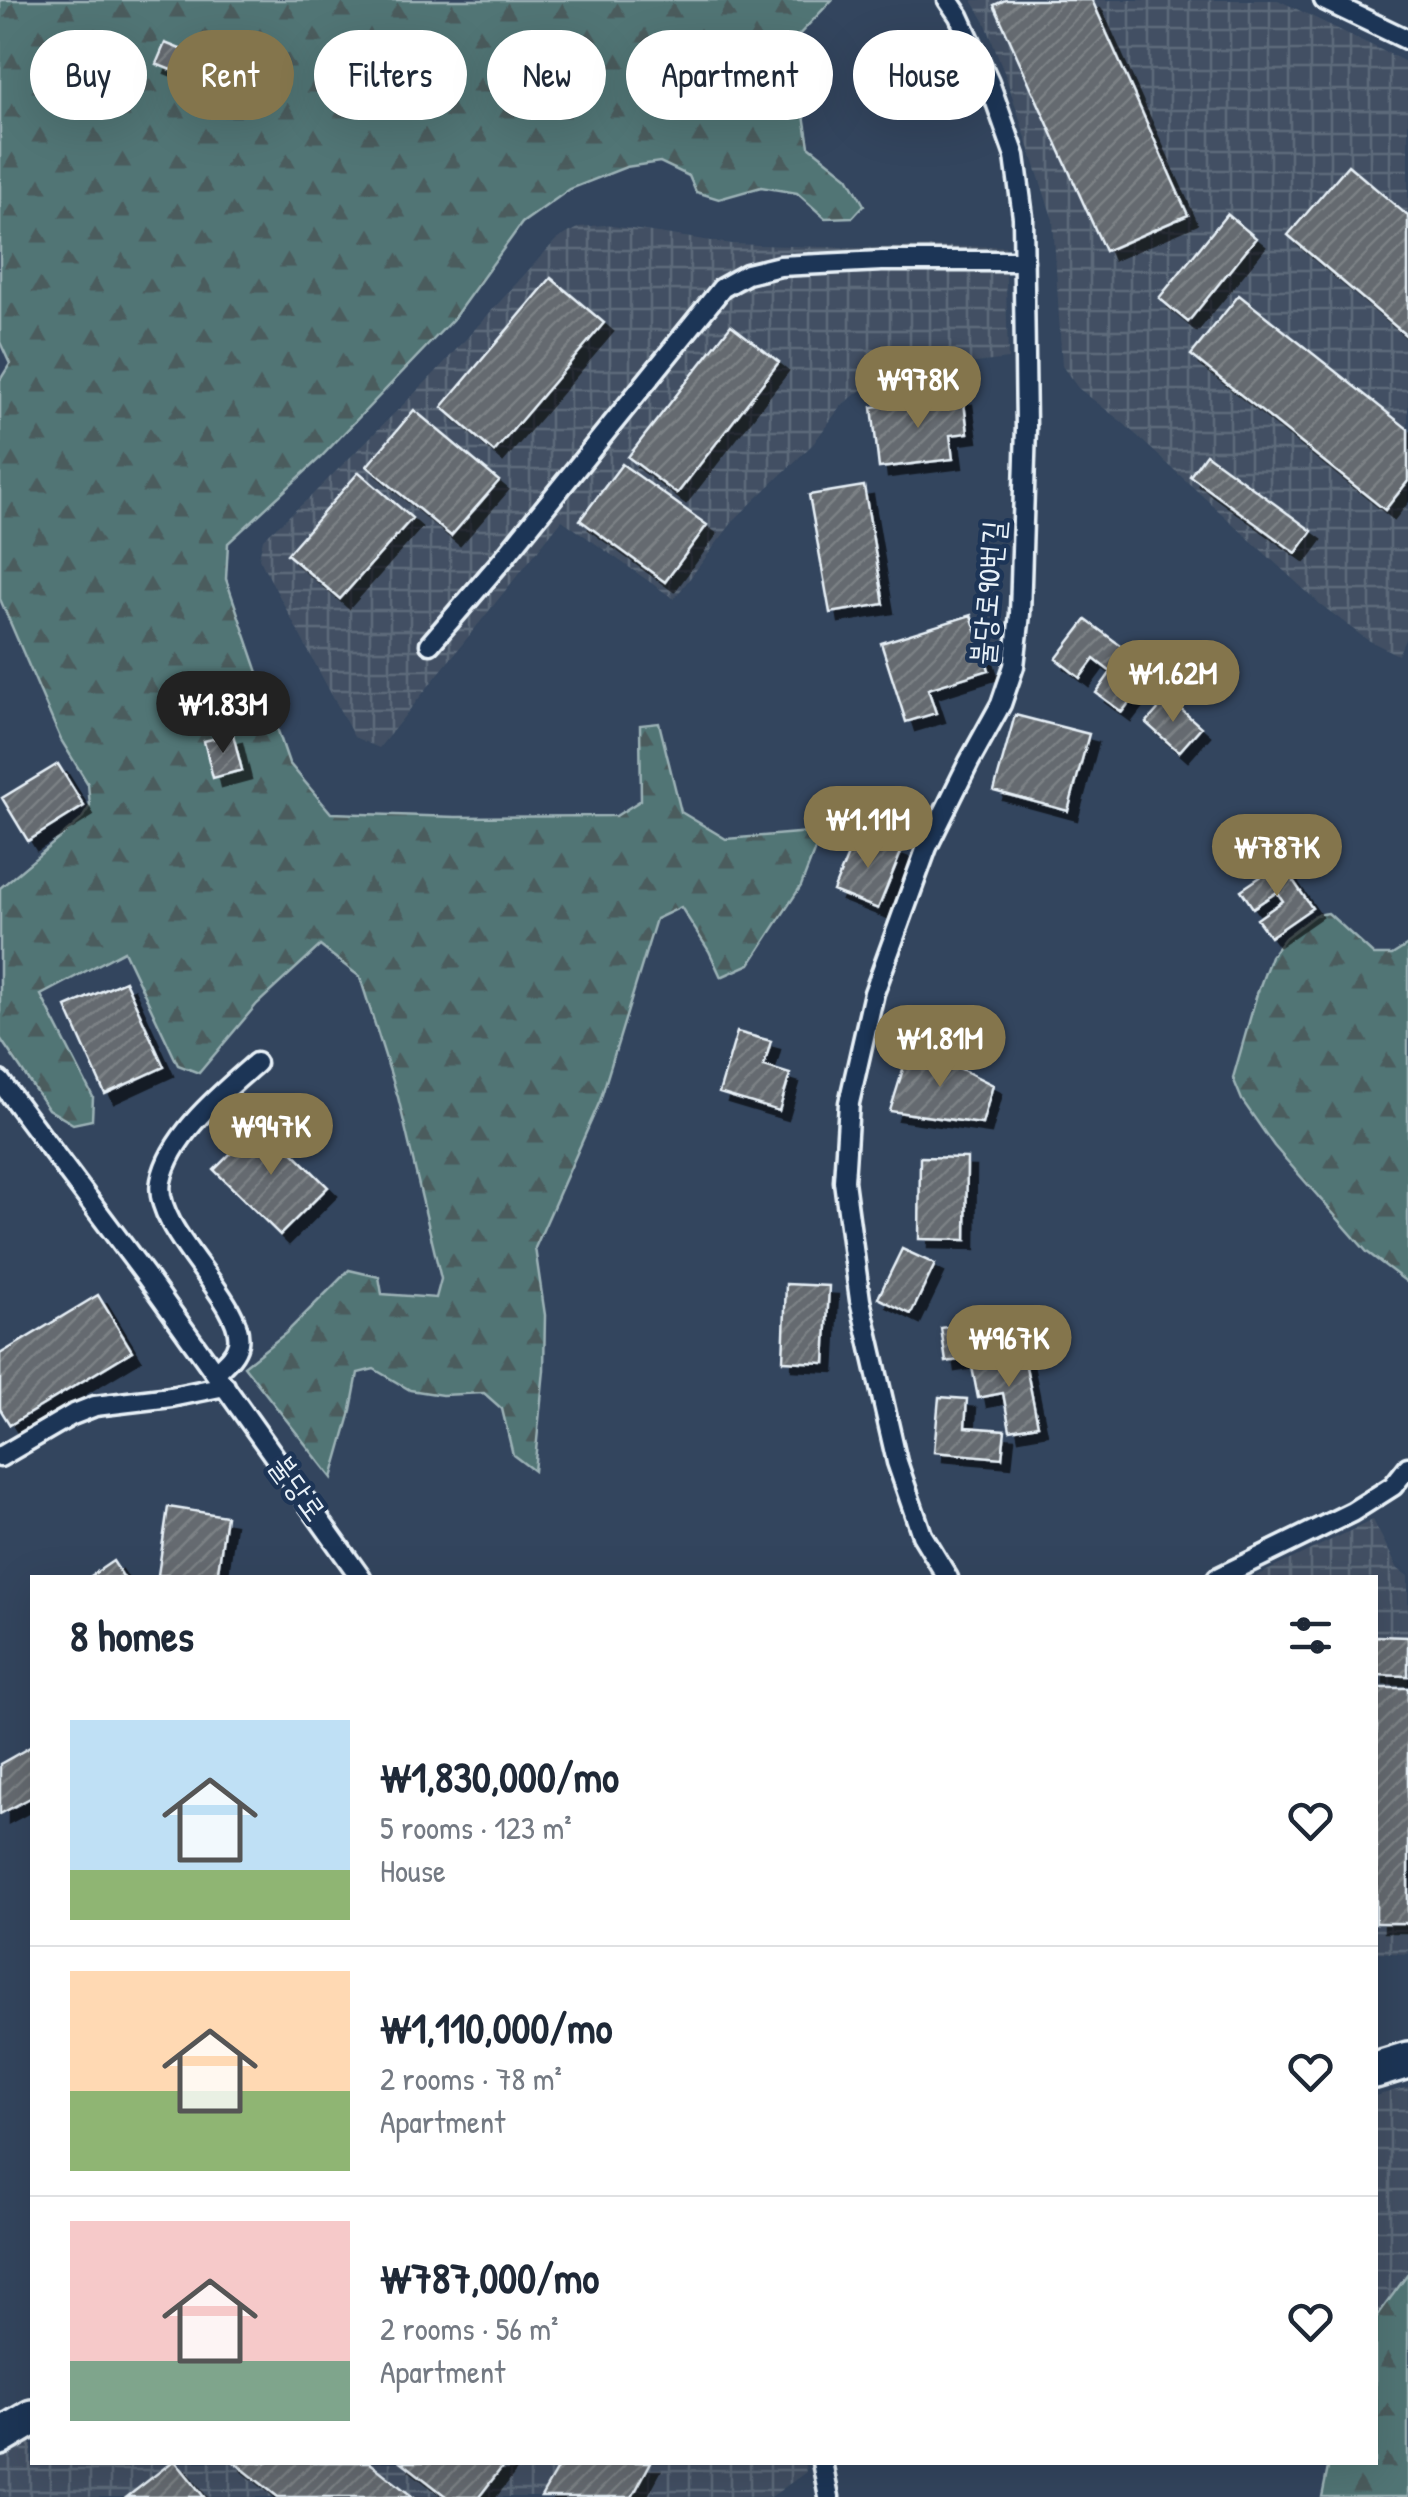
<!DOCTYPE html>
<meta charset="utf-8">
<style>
:root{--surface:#fff;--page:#f6f6f7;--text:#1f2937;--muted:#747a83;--line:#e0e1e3;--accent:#84754c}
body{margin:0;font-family:"Patrick Hand","Poor Story",sans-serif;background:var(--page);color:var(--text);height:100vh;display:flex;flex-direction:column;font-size:38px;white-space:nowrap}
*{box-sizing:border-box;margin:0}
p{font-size:32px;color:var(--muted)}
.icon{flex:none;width:55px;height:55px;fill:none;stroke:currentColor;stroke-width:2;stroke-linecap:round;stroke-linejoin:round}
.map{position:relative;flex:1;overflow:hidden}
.details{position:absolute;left:30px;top:1575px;width:1348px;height:890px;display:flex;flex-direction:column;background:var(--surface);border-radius:0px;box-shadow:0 10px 40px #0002}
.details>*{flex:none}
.guide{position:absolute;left:30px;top:30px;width:1350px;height:90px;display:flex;gap:20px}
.price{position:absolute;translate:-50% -85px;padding:0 22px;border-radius:35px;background:var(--accent);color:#fff;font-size:32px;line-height:65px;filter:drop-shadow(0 2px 5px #0008)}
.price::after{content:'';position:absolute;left:50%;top:60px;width:30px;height:22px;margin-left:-15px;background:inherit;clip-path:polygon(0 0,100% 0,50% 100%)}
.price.current{background:#222;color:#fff}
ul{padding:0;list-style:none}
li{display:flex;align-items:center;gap:30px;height:250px;padding:0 40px}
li+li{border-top:2px solid var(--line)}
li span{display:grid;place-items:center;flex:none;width:280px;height:200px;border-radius:0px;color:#555}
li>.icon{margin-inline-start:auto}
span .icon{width:120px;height:120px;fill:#fffc;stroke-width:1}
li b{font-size:42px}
h2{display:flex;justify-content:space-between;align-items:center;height:120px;padding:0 40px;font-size:42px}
.tag{padding:0 35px;border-radius:45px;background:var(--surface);box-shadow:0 10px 40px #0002;font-size:35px;line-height:90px}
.tag.current{background:var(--accent);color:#fff}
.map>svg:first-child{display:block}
.industrial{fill:url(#industrial-grid)}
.forest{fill:url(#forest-firs);stroke:#9cb2b6;stroke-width:2.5}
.building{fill:url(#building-hatch);stroke:#e8f1f8;stroke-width:2.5;filter:url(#shadow)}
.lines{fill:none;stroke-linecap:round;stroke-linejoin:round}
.service-casing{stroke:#e8f1f8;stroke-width:25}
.minor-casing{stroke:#e8f1f8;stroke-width:42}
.service{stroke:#1d3557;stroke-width:18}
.minor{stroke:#1d3557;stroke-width:35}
.labels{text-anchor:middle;stroke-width:9;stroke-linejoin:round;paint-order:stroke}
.street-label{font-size:30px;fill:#e8f1f8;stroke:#1d3557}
</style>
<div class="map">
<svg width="1408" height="2497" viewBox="0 0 1408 2497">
<defs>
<pattern id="industrial-grid" width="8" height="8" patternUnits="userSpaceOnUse" patternTransform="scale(2.5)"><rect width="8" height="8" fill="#425063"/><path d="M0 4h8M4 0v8" fill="none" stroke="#5d6a7a"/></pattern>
<pattern id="forest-firs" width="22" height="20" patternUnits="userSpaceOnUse" patternTransform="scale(2.5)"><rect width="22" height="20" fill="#517475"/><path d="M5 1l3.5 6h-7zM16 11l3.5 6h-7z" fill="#4b5c5d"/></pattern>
<pattern id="building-hatch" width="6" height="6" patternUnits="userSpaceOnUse" patternTransform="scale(2.5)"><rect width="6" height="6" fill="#656b70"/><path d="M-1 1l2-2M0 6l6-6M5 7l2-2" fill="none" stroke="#7b8185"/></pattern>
<filter id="shadow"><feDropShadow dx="9" dy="9" stdDeviation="0" flood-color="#0009"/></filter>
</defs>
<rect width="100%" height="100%" fill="#33455e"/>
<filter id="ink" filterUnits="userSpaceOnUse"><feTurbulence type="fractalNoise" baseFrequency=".01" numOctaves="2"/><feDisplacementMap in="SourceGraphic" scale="20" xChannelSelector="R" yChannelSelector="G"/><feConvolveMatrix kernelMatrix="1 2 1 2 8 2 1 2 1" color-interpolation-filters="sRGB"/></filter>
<g filter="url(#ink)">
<path class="industrial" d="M972,0h306l130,63v570l-10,22 -32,-16 -46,-35 -198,-182 -44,-34 -16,-22 -9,-146 -46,-140 -21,-56z
M605,225l126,19 125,4 149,-2 3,113 -107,13 -35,14 -25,20 -28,38 -78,75 -61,80 -112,-79 -183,228 -25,-11 -95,-179 4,-19 46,-41 124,-123 123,-135 23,-13z
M1373,1520l25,49 10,7v378l-33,-2v-374h-123z
M1408,2087v187l-33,43v-221z
M32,2439v23h772l2,10 -35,25h-771v-38z"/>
<path class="forest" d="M0,0h832l-36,38 3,46 10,62 39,31 16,28 -11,12 -28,1 -28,-25 -36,-6 -42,12 -23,-7 -7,-16 -29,-14 -34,5 -56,22 -48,34 -69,96 -133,139 -92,85 -2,36 63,184 42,50 125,4 160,-1 25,-16 -1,-75 19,-2 22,89 45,27 96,-8 -21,55 -51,78 -29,13 -12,-26 -28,-44 -25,12 -56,182 -65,147 10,67 -1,55 -10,101 -21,-16 -11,-46 -18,-16 -42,2 -32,-5 -36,-21 -16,4 -8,42 -18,63 -88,-112 42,-33 63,-63 30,7 3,17 54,4 5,-19 -43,-182 -38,-120 -40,-31 -63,58 -58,69 -21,-8 -54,-114 -83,44 52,102 -1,23 -19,4 -25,-15 -48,-71v-150l81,-68 9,-14 -2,-22 -27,-44 -61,-141v-219l10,-16 -10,-22z
M1328,913l46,42h18l16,-10v338l-41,-31 -93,-106 -32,-46 -9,-22 24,-84 14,-38 14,-18 30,-23z
M1408,2274v223h-86l7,-34 46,-1v-143z"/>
<path class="building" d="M1005,0h87l96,215 -83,36 -111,-246z
M165,43l30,12 -9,21 -30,-12z
M1348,165l60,51v121l-120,-102z
M1227,214l29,24 -68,84 -29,-24z
M551,278l53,45 -110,129 -52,-45z
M1239,295l169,134v52l-23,29 -194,-155z
M731,325l48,37 -102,132 -49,-37z
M963,396l5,37 -18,2 3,24 -74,9 -7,-61z
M414,410l85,71 -48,55 -84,-70z
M1206,454l106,77 -16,22 -106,-77z
M622,464l85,61 -42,57 -85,-62z
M359,472l53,46 -72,81 -53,-45z
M864,486l20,118 -54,9 -21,-118z
M971,615l18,55 -61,19 8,24 -30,9 -25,-79z
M1086,620l68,50 -32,42 -26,-19 15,-21 -17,-13 -14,19 -24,-19z
M1168,698l33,29 -22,25 -33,-29z
M1015,715l74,19 -21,77 -74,-20z
M233,734l9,36 -29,8 -9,-37z
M58,764l26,42 -56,35 -26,-43z
M857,833l45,17 -24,59 -45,-18z
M1281,863l31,45 -42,29 -13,-18 26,-18 -6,-9 -24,16 -12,-18z
M125,981l39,86 -59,27 -39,-87z
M737,1032l34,9 -7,25 26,8 -11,37 -60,-18z
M911,1044l82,41 -11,39 -92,-13z
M262,1122l66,65 -48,48 -66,-65z
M920,1157l47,1 -1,82 -47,-1z
M902,1249l33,15 -24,50 -33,-16z
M786,1284l43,2 -4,77 -42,-2z
M98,1295l34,56 -122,74 -10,-16v-55z
M997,1319l5,34 -56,9 -5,-34z
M1024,1357l14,68 -28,5 -7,-37 -25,5 -6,-31z
M939,1397l28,2 -2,28 40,3 -3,28 -68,-6z
M168,1507l58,9 -9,62 -59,-3z
M113,1561l11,17h-36z
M1375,1636l33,1v39l-33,-1z
M1377,1688h31v235h-32z
M32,1746v51l-32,17v-50z
M172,2462h4l28,35h-77z
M234,2462h135l44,35h-135z
M402,2462h104l-27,35h-32z
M561,2462h90l-19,35h-91z"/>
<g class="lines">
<g class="service-casing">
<path id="service" d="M1324,0l84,40
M430,644l73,-85 219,-271 25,-14 33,-8 102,-5h142
M0,1081l146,195 215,302
M215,1373c9,-9 20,-17 23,-30 8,-41 -87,-114 -77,-162 9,-46 61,-88 95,-118
M0,1457l72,-42 23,-9 76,-9 54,-11
M948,1578l-26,-43 -25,-73 -37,-162 -16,-119 5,-78 25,-110 53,-146 42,-85 32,-58 13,-38 6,-52 6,-187 -3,-210 -8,-61 -26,-74 -30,-66 -11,-16
M1217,1578l135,-66 41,-26 15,-19
M822,2462l7,35"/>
</g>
<g class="minor-casing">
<path id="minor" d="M1375,2070l33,-10
M0,2437l32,-19"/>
</g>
<use href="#service" class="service"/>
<use href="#minor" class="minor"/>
</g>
</g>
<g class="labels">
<g class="street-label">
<text transform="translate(988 593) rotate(-85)" y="10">불당로90번길</text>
<text transform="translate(298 1488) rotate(54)" y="10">불당로</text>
</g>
</g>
</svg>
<b class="price" style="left:918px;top:431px">₩978K</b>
<b class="price" style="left:1173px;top:725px">₩1.62M</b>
<b class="price current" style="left:223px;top:756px">₩1.83M</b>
<b class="price" style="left:868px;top:871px">₩1.11M</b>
<b class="price" style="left:1277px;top:899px">₩787K</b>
<b class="price" style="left:940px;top:1090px">₩1.81M</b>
<b class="price" style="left:271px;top:1178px">₩947K</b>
<b class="price" style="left:1009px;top:1390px">₩967K</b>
<div class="guide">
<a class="tag">Buy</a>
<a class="tag current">Rent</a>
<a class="tag">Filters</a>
<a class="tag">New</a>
<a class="tag">Apartment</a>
<a class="tag">House</a>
</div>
<section class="details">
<h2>8 homes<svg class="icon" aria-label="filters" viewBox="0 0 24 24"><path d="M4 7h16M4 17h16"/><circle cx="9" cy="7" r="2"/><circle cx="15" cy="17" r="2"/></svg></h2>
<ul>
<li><span style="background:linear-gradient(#bfe0f5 75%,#8fb573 0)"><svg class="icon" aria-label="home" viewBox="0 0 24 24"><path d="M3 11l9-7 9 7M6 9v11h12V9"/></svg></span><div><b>₩1,830,000/mo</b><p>5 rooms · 123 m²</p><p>House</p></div><svg class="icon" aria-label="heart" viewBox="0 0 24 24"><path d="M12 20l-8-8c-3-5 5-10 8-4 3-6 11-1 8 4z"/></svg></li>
<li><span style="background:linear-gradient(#ffd9b3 60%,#8fb573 0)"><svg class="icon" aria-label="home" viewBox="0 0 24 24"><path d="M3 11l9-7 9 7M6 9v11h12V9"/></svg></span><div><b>₩1,110,000/mo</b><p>2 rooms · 78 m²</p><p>Apartment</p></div><svg class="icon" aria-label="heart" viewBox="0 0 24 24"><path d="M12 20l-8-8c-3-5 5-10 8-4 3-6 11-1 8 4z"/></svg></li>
<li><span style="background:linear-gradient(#f6c9c9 70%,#7fa58c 0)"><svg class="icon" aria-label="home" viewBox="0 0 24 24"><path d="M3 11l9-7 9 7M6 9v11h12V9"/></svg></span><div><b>₩787,000/mo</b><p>2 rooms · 56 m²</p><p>Apartment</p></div><svg class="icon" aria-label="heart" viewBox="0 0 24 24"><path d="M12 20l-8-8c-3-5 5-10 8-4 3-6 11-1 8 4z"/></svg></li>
</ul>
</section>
</div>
